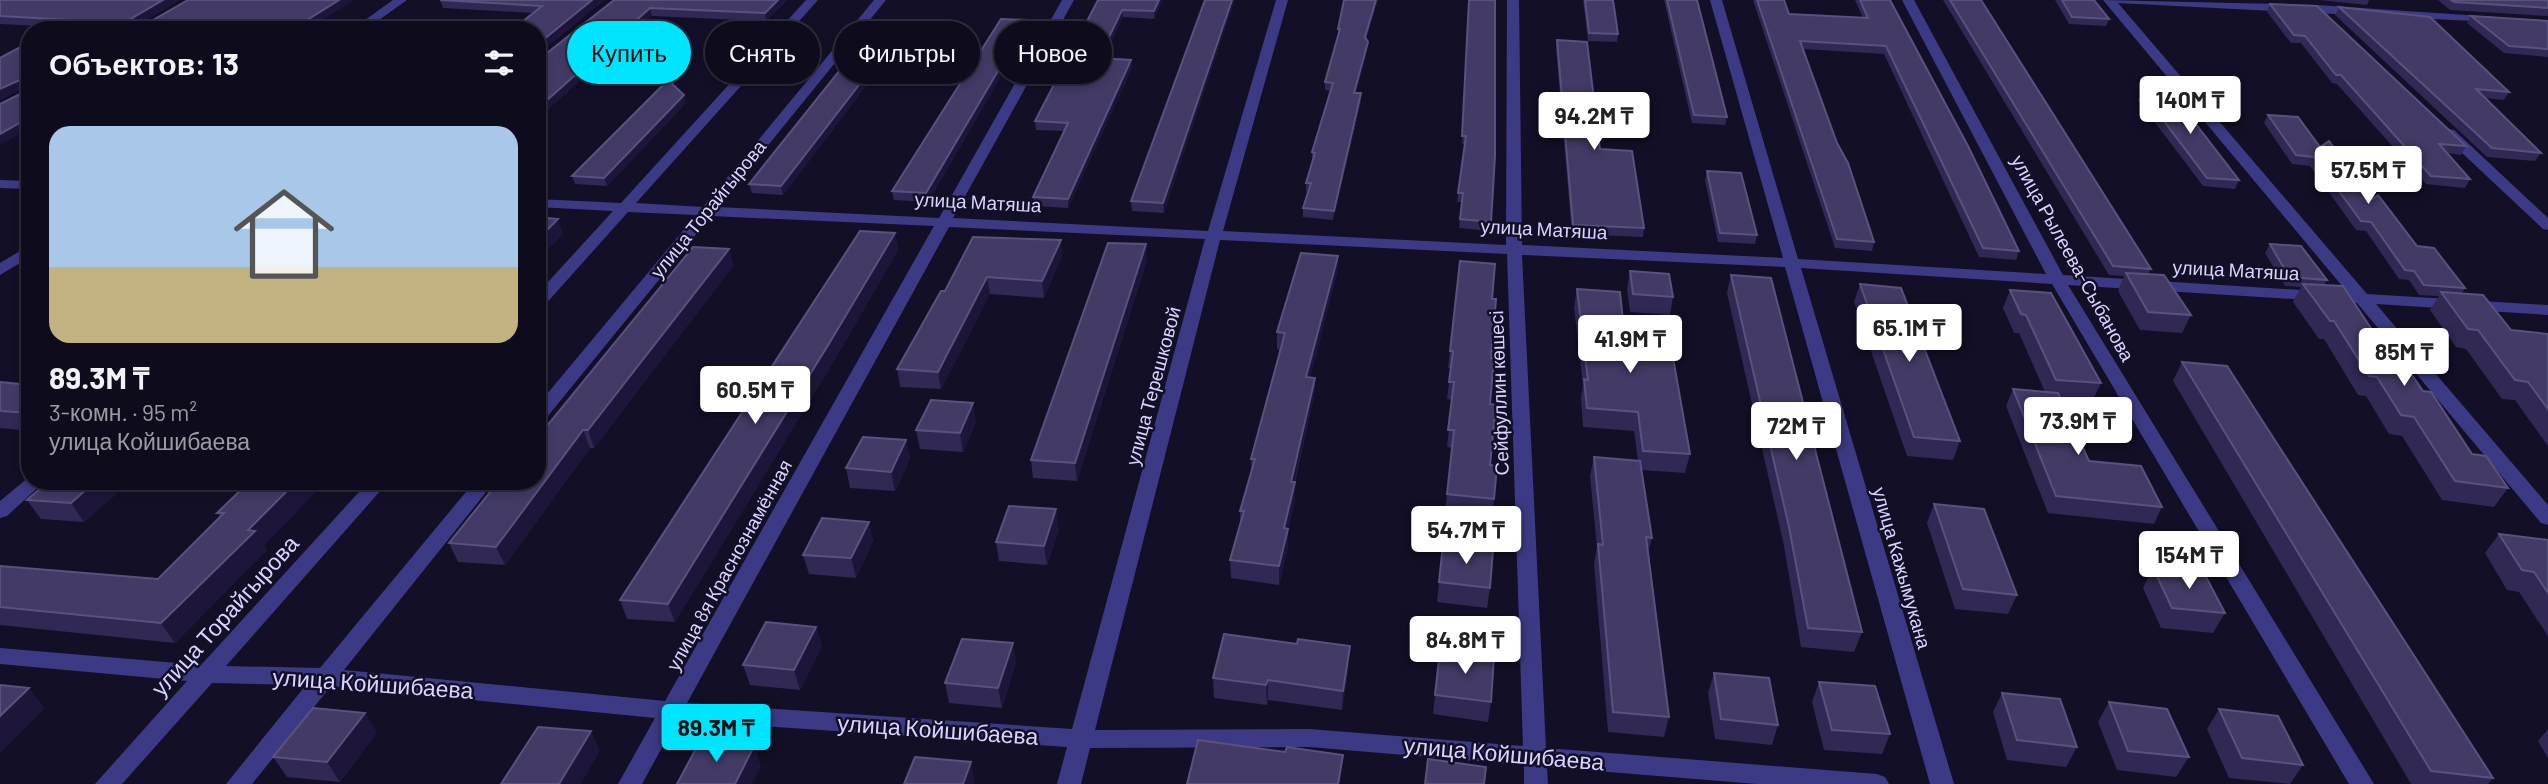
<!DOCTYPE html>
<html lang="ru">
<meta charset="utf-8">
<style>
:root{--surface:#0e0b1c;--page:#1c1929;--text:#f1f3f6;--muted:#9b9ba3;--line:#2e2b3b;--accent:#00e5ff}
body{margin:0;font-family:Barlow,sans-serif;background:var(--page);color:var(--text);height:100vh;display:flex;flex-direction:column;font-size:26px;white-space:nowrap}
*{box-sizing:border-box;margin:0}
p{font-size:23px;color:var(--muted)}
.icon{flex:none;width:38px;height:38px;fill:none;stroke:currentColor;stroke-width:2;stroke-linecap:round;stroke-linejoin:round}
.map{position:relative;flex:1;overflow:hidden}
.details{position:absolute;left:21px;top:21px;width:525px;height:469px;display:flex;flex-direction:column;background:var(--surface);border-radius:28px;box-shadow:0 4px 10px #0003,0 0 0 2px var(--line)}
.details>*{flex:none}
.hud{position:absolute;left:567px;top:21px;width:665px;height:63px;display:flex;gap:14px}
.price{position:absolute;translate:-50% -60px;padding:0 16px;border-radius:7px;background:#fff;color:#222;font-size:23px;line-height:46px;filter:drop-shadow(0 2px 4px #0008)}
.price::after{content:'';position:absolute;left:50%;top:42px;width:21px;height:16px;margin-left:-10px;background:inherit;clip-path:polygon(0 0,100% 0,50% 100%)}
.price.selected{background:var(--accent);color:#111}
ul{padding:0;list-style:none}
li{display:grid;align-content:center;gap:14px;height:371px;padding:0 28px}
li span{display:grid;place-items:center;height:217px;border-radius:21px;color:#555}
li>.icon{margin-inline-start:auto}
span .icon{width:126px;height:126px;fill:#fffc;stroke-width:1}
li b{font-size:30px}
h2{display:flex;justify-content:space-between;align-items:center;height:84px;padding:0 28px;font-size:30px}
.pill{padding:0 24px;border-radius:32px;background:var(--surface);box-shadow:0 4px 10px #0003,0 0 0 2px var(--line);font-size:24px;line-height:63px}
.pill.selected{background:var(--accent);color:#111}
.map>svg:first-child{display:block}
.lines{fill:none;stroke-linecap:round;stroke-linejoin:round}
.minor{fill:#3d3a85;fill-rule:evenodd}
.wall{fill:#312854}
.shaded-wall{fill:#1d163a}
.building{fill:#433a66;stroke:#5a527e;stroke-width:2}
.labels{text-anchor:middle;stroke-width:5;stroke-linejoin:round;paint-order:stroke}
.street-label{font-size:19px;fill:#d9d4ff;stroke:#130f26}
.near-street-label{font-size:23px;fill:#d9d4ff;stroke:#130f26}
</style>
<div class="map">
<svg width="2548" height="784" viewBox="0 0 2548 784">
<rect width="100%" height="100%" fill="#130f26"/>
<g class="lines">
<path class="minor" d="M393,0h14l-42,30h-14z
M806,0h12l-182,203 67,4 171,-207h12l-168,207 221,11 123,-218h12l-121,218 255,13 68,-231h12l-65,231 283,14 1,-245h12l3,245 261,13 -73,-258h12l76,259 248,15 -144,-274h12l149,275 285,18 -245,-293 214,5 179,12 2,2 -6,3 -374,-19 249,291 181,11v10l-172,-11 172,201v20l-7,-2 -184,-220 -289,-18 306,499h-25l-297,-500 -251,-16 153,516h-24l-145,-517 -263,-12 24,493 331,26 8,3 4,7h-132l-210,-17 1,17h-24v-19l-215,-18 -219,1 -9,36h-24l10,-37 -390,-27 -35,64h-24l37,-66 -324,-32 -79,98h-26l80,-99 -94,-2 -90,101h-27l92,-103 -187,-17v-16l201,17 168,-184h20l-163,185 94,2 155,-187h20l-151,189 321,31 269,-475 -223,-10 -168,206 -6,2v-18l159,-191 -68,-3 -85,95 -6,2v-15l76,-83 -76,-4v-8l84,4zM949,227l256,12 -133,490 -385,-26zM1220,240l287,14 16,492 -214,-17 -214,1z
M2449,129l5,1 94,88v12l-5,-1 -99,-93 -2,-3z
M0,180l30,1v8l-30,-1z
M30,245v12l-30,18v-12z
M29,477l1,4h15l-38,35 -7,2v-17z"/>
</g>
<path class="wall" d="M0,0h180l-41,24 -81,3 -58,-3z
M440,0h164l-67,55v-25l-4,-17 -90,-5z
M614,0h173l-21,21 -114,-5 -105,94 -10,-1v-48z
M1098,0h65l-9,19 -31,-2 -19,41 27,2 1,8 -64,140 -34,-2 -1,-9 31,-66 -28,-1 -1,-9z
M1205,0l-41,213 -32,-2 -1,-10z
M1344,0h34l-12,39 2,3 -1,8 -11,43h5v9l-28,118 -30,-3v-9l5,-16 -2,-1v-8l7,-22h-1v-9l19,-61 -6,-1v-8l13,-45v-8z
M1469,0l22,222 -1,9 -31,-3 3,-26h-5l8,-58h-3z
M1583,0h30l5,34 -1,8 -29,-1z
M1664,0h33l30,117 -2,8 -33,-2z
M1753,0h31l5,14 74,4 -8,-18h35l129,251 -3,9 -37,-3 -95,-203 -81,-5 71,193 -2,9 -37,-3z
M1943,0h38l170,269 -3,5 43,41 -9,18 -42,-3 -22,-39 6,-15 -15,-1z
M2055,0h39l15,19 -3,7 -37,-2z
M2319,0h50l-2,5z
M2438,0h110v16l-98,-6z
M2270,4l196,142 -5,9 -14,-2 23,26 -5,9 -39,-4 -89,-100 -5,-1 -31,-40h-10l-24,-31z
M2339,7l170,85 -5,8 -19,-2 56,55 -6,8 -48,-4 -152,-142z
M2471,16l77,5v36l-44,-4 -37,-30z
M1028,20l1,8 -101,174 -34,-2 -2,-9z
M1557,40l43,109 44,79 -1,9 -71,-3 -16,-186z
M889,46l1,8 -107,141 -31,-2 -3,-9z
M2142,92l97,88 -4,9 -32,-3 -65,-86z
M686,103l-79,83 -32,-2 -3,-8z
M2268,115l52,32 53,52 44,47 48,42 -3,5 49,37 37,4v112l-33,-46 -13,-1 -36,-50 -10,-2 -26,-37 9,-14 -20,-1 -10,-15 -10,-1 -33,-48 -10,-1 -46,-64 -18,-2 -28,-41z
M1707,171l50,64 -2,9 -37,-2 -13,-62z
M895,233l3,17 -63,109 -160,263 -48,-3 -7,-19z
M973,237l89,19 -18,42 -54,-4 -49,95 -41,-2 -3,-18 48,-78z
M2270,244l57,36 -3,5 99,106 49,63 36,34 -14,19 -52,-7 -40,-64 -13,-2 -23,-38 -8,-1 -34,-56h-5l-26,-37 8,-15 -16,-1 -20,-33z
M729,249l4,17 -139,182h-4l-85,117 -47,-3 -9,-19 45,-55 -1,-2z
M1338,256l-1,17 -27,105h5l-1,18 -19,86v18l-7,29v18l-9,38 -48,-7 -1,-18 10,-34v-15l11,-38v-14l29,-109 -3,-1v-17z
M1147,260l-70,221 -44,-3 -2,-18z
M1460,261l32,38 -2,105v61l4,34 -2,18 -47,-5 7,-64 -5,-1 5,-47 -5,-1 4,-31h-3z
M1630,271l43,26 -3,18 -40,-3 -3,-23z
M1731,275l131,357 -8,20 -53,-5 -17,-101 -57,-253z
M1860,284l100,157 -7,19 -46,-4 -53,-154z
M1577,289l49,60 64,105 -5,19 -44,-3 11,68 -4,14 21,165 -5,20 -56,-5 -14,-168 3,-17 -7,-71 4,-19 44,4 -4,-30 -51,-4 -2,-29 2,-13 -9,-78z
M2010,290l91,93 -9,19 -31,-3 28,62 73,46 -8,17 -106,-11 -42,-107 7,-17 32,3 -26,-59h-5l-11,-25z
M2182,362l311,416 -5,6h-77l-238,-403z
M0,382l30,3v46l-30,-3z
M976,422l-13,30 -43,-3 -4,-19z
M906,440l4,19 -15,32 -45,-3 -4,-20z
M131,481l-47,41 -43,-3 -14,-19z
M250,481h76l-62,64 3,5 -92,93 -175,-18v-59l158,13 62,-62 -3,-4z
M1934,504l83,91 -9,19 -53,-5 -28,-86z
M869,522l4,19 -17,37 -47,-4 -6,-19z
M1059,529l-12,36 -48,-4 -3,-19z
M2499,534l49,6v96l-29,-44 -12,-2 -22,-37z
M1443,544l47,44 -3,20 -50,-6z
M2153,568l72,45 -12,20 -52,-5 -18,-40z
M816,627l6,19 -22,44 -50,-5 -7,-20z
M1440,650l51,52 -3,20 -55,-8z
M1016,663l-14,45 -53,-5 -4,-20z
M1349,666l-7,44 -74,-10 -1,5 -53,-7 -1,-20z
M1714,673l64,52 -6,20 -57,-6 -7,-46z
M1819,682l71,52 -8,20 -58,-4 -12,-48z
M2002,693l75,54 -11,20 -59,-7 -14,-48z
M2109,702l80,55 -13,20 -59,-7 -19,-48z
M2219,709l84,56 -13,19 -61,-6 -22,-49z
M2548,729v29l-10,-17z
M377,732l-37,50 -53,-5 -14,-20z"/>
<path class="shaded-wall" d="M163,0h17l-47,28 -5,-4 1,-4z
M339,0h15l-47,30h-16z
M592,0h12l-67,55v-10z
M778,0h9l-21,21 -1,-8z
M1159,0h4l-9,19v-8z
M1232,0h3l-71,213 -1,-10z
M1376,0h2l-14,44 1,-7z
M650,8l2,8 -105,94 -2,-8z
M1122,10l1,7 -23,49 -1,-8z
M1028,20l1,8 -101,174 -2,-9z
M1368,42l-1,8 -13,51v-8z
M889,46l1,8 -107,141 -2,-9z
M1131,60l1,8 -64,140v-9z
M24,78l5,8 -29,14v-11z
M1361,93v9l-28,118 1,-9z
M684,95l2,8 -79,83 -3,-8z
M30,117v11l-30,17v-11z
M558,219l5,15 -26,27v-21z
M895,233l3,17 -63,109 -160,263 -7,-18z
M1061,240l1,16 -18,42 -2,-17z
M1146,244l1,16 -70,221 -2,-18z
M729,249l4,17 -139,182 -6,-18z
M1338,256l-1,17 -31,122v-18z
M987,277l3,17 -49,95 -3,-17z
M1315,378l-1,18 -23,101 4,-15v18l-11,47v-19l7,-46z
M973,403l3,19 -13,30 -3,-19z
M583,430l7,18 -85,117 -9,-18z
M906,440l4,19 -15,32 -4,-19z
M96,481h35l-47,41 -13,-19z
M297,481h29l-62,64 3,5 -92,93 -14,-20 87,-93z
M1056,509l3,20 -12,36 -3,-19z
M869,522l4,19 -17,37 -5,-20z
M1288,529v18l-9,38v-19z
M816,627l6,19 -22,44 -6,-20z
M1013,643l3,20 -14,45 -4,-20z
M1350,646l-1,20 -7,44 1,-19z
M1268,680v20l-1,5 -1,-20z
M29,688l16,20 -45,45v-37z
M365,713l12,19 -37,50 -13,-20z
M591,731l9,20 -19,33h-22z
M754,746l7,20 -9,18h-17z
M1343,755l-3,29h-2z
M971,762l4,20 -1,2h-11z"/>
<path class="building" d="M0,0h163l-34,20 -1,4h18l42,-24h151l-48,30h-238l18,-10 -71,-4z
M440,0h152l-55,45v-15h-25l30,-24z
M614,0h164l-13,13 -115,-5 -105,94 -8,-1v-40z
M1098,0h61l-5,11 -32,-1 -23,48 32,2 -63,139 -35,-2 35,-74 -33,-2z
M1205,0h27l-69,203 -32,-2z
M1344,0h32l-11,37 3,5 -14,51h7l-27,118 -31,-3 8,-25h-5l9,-30 -3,-1 21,-69 -8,-1 15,-53h-2z
M1469,0h26v156l-4,66 -31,-3 3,-26h-5l8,-57h-4z
M1585,0h28l5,34 -29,-1z
M1667,0h30l30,117 -33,-2z
M1757,0h27l5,14 79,4 -8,-18h30l78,146 51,105 -36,-3 -97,-202 -86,-5 37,102 11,20 26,79 -37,-3z
M1950,0h31l170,269 -38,-3z
M2062,0h32l15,19 -37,-2z
M2451,0h97v8l-94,-6z
M2270,4l47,2 149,140 -27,-2 31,35 -39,-3 -90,-101h-5l-31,-39 -11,-1z
M2339,7l91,10 79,75 -33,-3 65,64 -49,-5z
M2471,16l77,5v28l-39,-3z
M1001,19l27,1 -102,173 -34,-2z
M1557,40l30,2 13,107 32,2 12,77 -71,-3z
M30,42v75l-30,17v-30l26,-13 1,-13h-3l-24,11v-31z
M860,45l29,1 -108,140 -32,-2z
M668,80l16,15 -80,83 -32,-2z
M2142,92l30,1 67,87 -32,-2z
M2268,115l30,2 22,30 9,-6 44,58 5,-4 39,51 17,2 31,40 -41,-3 -10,-14 -9,-1 -34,-48 -10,-1 -47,-64 -18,-2z
M1707,171l34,2 16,62 -37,-2z
M537,217l21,2 -21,21z
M860,231l35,2 -65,109 -162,262 -48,-4z
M973,237l88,3 -19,41 -55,-4 -49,95 -41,-3 44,-78h4z
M1108,243l38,1 -71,219 -44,-3z
M2270,244l31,2 26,34 -38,-3z
M693,247l36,2 -141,181h-5l-87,117 -47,-4 46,-57h-2l4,-5h40v-43z
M1301,253l37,3 -32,121 9,1 -24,104h4l-11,46 4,1 -9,37 -49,-6 14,-49h-4l15,-52h-4l34,-126 -8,-1z
M1460,261l35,3 -3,35h4l-5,59 3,1 -4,45 6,1 -6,60 7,1 -3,33 -47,-5 7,-64h-6l6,-48h-5l4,-31h-3z
M1630,271l39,3 4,23 -40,-3z
M2126,273l38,2 27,40 -43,-3z
M1731,275l40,3 91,354 -54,-4 -19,-101z
M1860,284l41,4 59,153 -46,-4z
M2303,284l40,2 45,68 10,1 25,36 8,1 41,62 14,2 22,32 -53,-7 -41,-64 -13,-2 -24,-38 -8,-1 -35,-55h-4z
M1577,289l43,3 6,57 46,3 18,102 -47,-3 -5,-39 -51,-4 -3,-29 4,1z
M2010,290l41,3 50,90 -45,-3 -30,-65 -5,-1z
M2441,292l42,3 28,35 37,4v75l-20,-27 -13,-2 -37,-50 -10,-1z
M2182,362l45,4 266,412 -62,-7z
M0,382l30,3v28l-30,-2z
M2013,389l45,4 31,68 52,5 21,41 -106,-11z
M931,400l42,3 -13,30 -44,-3z
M863,437l43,3 -15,32 -45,-4z
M1594,457l46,4 12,77 -6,-1 23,180 -56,-5 -15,-168 5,1z
M49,481h47l-25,22 -44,-3z
M250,481h47l-49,49 7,1 -94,92 -161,-16v-41l158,13 66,-66h-7z
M1934,504l50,5 33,86 -54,-6z
M1009,506l47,3 -12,37 -48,-4z
M822,518l47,4 -18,36 -48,-3z
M2499,534l49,6v53l-14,-21 -12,-2z
M1443,544l50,6 -3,38 -51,-6z
M2153,568l51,5 21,40 -53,-5z
M766,622l50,5 -22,43 -51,-5z
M1224,634l73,10 1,-5 52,7 -7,45 -75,-11 -2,5 -53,-7z
M962,639l51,4 -15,45 -53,-5z
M1440,650l54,7 -3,45 -56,-7z
M1714,673l55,5 9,47 -57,-6z
M1819,682l56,4 15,48 -58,-4z
M0,685l29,3 -29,28z
M2002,693l58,6 17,48 -60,-7z
M2109,702l58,7 22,48 -61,-6z
M313,708l52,5 -38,49 -54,-5z
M2219,709l59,7 25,49 -61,-7z
M538,727l53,4 -32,53h-58z
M1198,740l87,12 2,-5 56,8 -5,29h-151z
M700,741l54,5 -19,38h-58z
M915,757l56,5 -8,22h-59z
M1428,759l58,8 -2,17h-59z"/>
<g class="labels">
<g class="street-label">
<text transform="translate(978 202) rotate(3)" y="7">улица Матяша</text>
<text transform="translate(708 209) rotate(-51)" y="7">улица Торайгырова</text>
<text transform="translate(1544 229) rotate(3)" y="7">улица Матяша</text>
<text transform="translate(2073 258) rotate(61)" y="7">улица Рылеева-Сыбанова</text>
<text transform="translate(2236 270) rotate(3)" y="7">улица Матяша</text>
<text transform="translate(1153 386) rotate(-75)" y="7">улица Терешковой</text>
<text transform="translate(1499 393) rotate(-92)" y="7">Сейфуллин көшесі</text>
<text transform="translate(729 565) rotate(-61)" y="7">улица 8я Краснознамённая</text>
<text transform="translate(1902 568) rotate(74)" y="7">улица Кажымукана</text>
</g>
<g class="near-street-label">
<text transform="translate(225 616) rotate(-48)" y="8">улица Торайгырова</text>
<text transform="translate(373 684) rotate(4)" y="8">улица Койшибаева</text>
<text transform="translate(938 730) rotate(4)" y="8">улица Койшибаева</text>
<text transform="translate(1504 754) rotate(5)" y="8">улица Койшибаева</text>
</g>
</g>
</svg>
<b class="price" style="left:2190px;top:136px">140M ₸</b>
<b class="price" style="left:1594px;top:152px">94.2M ₸</b>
<b class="price" style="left:2368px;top:206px">57.5M ₸</b>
<b class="price" style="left:1909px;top:364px">65.1M ₸</b>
<b class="price" style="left:1630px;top:375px">41.9M ₸</b>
<b class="price" style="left:2404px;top:388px">85M ₸</b>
<b class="price" style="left:755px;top:426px">60.5M ₸</b>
<b class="price" style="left:2078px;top:457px">73.9M ₸</b>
<b class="price" style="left:1796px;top:462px">72M ₸</b>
<b class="price" style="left:1466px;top:566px">54.7M ₸</b>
<b class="price" style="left:2189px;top:591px">154M ₸</b>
<b class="price" style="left:1465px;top:676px">84.8M ₸</b>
<b class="price selected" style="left:716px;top:764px">89.3M ₸</b>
<div class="hud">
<a class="pill selected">Купить</a>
<a class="pill">Снять</a>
<a class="pill">Фильтры</a>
<a class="pill">Новое</a>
</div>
<section class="details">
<h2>Объектов: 13<svg class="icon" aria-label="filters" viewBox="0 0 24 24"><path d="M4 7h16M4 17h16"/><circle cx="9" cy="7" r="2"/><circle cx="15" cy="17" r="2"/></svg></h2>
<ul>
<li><span style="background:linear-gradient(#a9c7e8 65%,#c2b280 0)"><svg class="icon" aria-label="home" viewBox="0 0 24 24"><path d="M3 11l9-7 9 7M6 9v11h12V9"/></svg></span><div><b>89.3M ₸</b><p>3-комн. · 95 m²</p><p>улица Койшибаева</p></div></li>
</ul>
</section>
</div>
